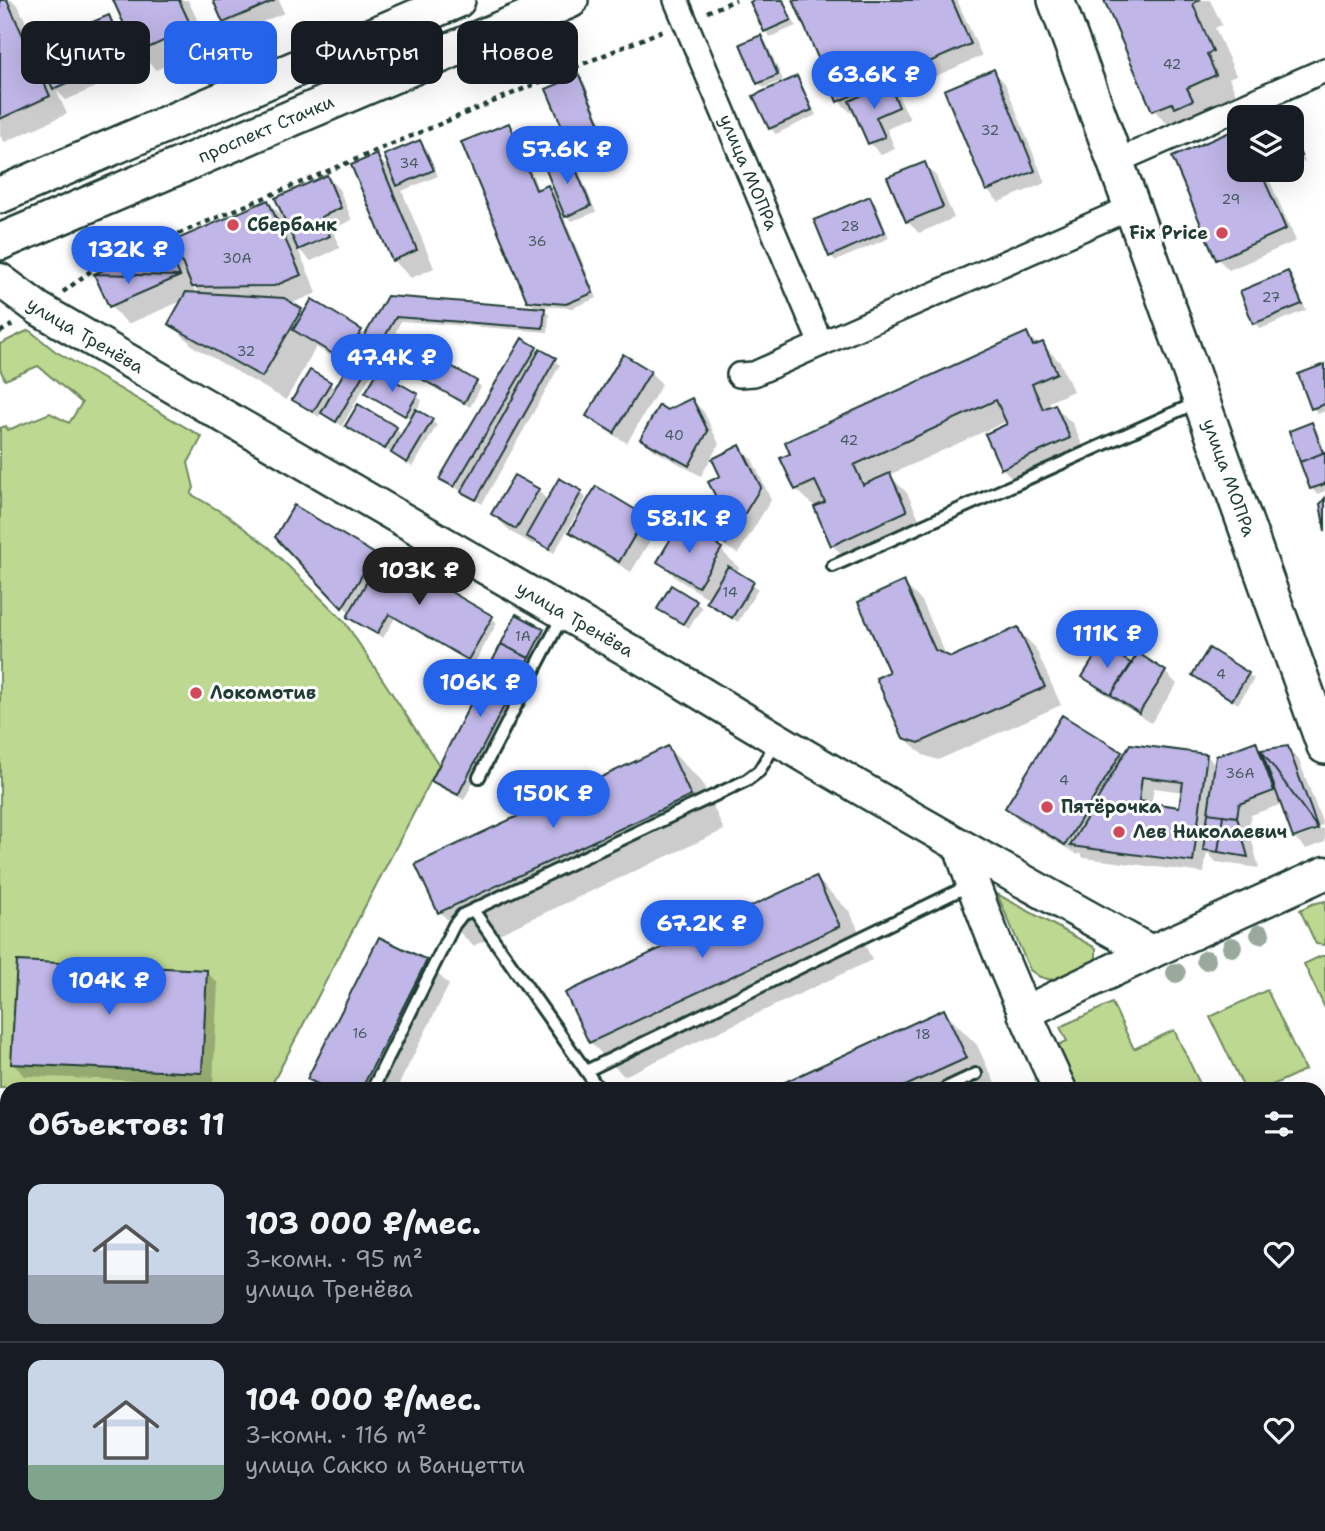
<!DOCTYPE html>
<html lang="ru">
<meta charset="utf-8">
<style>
:root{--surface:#171b24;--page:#242831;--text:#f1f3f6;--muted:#9ea1a6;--line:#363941;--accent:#2563eb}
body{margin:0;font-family:"Shantell Sans",sans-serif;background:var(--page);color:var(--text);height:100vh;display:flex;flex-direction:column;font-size:26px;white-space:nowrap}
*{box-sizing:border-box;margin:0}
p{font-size:23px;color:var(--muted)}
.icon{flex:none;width:38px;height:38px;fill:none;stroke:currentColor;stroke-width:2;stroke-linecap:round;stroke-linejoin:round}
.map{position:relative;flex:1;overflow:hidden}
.drawer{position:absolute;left:0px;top:1082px;width:1326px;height:450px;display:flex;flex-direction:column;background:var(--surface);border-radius:21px 21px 0 0;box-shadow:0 7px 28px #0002}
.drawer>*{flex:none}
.guide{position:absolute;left:21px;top:21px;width:700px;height:63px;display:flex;gap:14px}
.tools{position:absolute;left:1227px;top:105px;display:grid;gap:14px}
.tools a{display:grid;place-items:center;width:77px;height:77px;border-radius:14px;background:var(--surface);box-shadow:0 7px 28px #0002;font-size:35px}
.price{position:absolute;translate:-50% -60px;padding:0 16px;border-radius:24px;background:var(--accent);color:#fff;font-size:23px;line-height:46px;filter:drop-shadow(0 2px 4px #0008)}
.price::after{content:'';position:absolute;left:50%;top:42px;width:21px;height:16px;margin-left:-10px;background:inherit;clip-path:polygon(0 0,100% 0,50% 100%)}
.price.current{background:#222;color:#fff}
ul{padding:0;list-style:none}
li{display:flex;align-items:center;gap:21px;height:175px;padding:0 28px}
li+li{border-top:2px solid var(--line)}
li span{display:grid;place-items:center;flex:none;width:196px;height:140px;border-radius:14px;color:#555}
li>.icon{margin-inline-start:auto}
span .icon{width:84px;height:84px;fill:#fffc;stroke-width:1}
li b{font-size:30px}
h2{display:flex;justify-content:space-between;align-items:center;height:84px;padding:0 28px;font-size:30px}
.pill{padding:0 24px;border-radius:14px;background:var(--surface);box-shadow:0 7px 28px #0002;font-size:24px;line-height:63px}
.pill.current{background:var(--accent);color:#fff}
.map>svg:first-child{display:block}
.green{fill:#bdd890;stroke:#6e8a62;stroke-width:2}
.shadow{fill:#0003;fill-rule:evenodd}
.building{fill:#c0b6e7;stroke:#1f3d34;stroke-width:2;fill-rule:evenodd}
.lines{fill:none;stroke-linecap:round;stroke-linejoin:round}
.lane-casing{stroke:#1f3d34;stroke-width:16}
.street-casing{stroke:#1f3d34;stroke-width:28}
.secondary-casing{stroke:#1f3d34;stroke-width:37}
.primary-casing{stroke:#1f3d34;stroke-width:40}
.path{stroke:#1f3d34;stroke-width:4.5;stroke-dasharray:5 5;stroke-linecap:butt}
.lane{stroke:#fff;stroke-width:10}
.street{stroke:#fff;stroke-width:23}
.secondary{stroke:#fff;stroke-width:32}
.primary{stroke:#fff;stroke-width:35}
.tree{fill:#99aa9c}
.poi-dot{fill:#d1495b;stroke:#fff;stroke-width:2.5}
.labels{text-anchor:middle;stroke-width:6;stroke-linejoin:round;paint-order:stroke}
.number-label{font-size:14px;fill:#475b61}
.street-label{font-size:18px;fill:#1f3d34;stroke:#fff}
.poi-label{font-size:18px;font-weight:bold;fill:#1f3d34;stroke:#fff;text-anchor:start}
</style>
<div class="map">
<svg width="1325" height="1531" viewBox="0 0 1325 1531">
<rect width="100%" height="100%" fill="#fff"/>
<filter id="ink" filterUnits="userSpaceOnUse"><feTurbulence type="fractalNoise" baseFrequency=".0143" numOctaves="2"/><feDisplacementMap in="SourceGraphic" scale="14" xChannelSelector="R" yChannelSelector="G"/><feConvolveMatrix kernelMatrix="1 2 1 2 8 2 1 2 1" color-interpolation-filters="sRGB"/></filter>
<g filter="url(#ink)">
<path class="green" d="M29,330l26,21 147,86 -14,26 6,25 -3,6 37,22 42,32 74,73 95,144 -169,323 -270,-1v-659l6,-2 2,4 42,-17 19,10 13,-20 -44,-37 -33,14 -5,-11v-25z
M997,894l99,54v9l-4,9 -32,16 -20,-5 -10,-7z
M1325,901v44l-9,-1 -16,-34 12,-6z
M1321,956h4v52l-21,-44z
M1267,990l38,80 -39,18h-22l-34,-71z
M1112,1003l22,46 40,-19 28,58h-129l-19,-41 13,-6 -7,-14z"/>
<path class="shadow" d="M0,0h12l7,7 18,40 27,-12 12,12 18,41 -28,12 -10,-10 11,24 -62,28 -5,-6z
M115,0h73l21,46 -53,24 -18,-18z
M215,0h64l5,13 -48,20 -12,-11z
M759,0h25l12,26 -26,11 -5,-6z
M795,0h162l25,56 -85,37 13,26 -23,10 8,20 -14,6 -11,-12 -14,-32 -5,2 -12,-12z
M1106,0h104l12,25 -7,3 21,47 -7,3 9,21 -61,35 -23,-24z
M109,17l12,12 16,41 -28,11 -12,-12z
M761,37l5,5 17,38 -19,8 -5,-5z
M993,71l12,12 40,100 -46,19 -12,-12z
M579,77l5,5 26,61 -30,14 -6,-6z
M796,78l6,6 14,31 -40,19 -6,-6z
M508,125l6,5 25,61 9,-4 11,11 10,-41 6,5 21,50 -24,9 -11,-11 36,88 -25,10 -32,-2 9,9 -1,17 -147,-11 -7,14 82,47 5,5 -11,20 -79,-45 -8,-8 -41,72 -20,-15 -3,6 -25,-17 36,-16 6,6 13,-23 -33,-20 -30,53 -92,-53 -24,-24 14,-23 -56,24 -18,-18 55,-61 19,19 84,-62 19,18 40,-43 12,12 13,31 -20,9 8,19 -29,13 -13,-12 19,44 -27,11 15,11 56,16 5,5 22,-38 149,11 -9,-9zM193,286l9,9h-5z
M1239,130v40h26l31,71 -67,29 -11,-11z
M1292,131l13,30 -13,6z
M420,142l6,5 12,29 -36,15 32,77 -23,10 -18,-18 -17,-104 18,18z
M924,164l12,12 18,42 -35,15 -12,-12z
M1272,170h13l-9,4z
M869,198l6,5 14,35 -53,23 -5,-5z
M1288,273l5,5 13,32 -46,19 -5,-6z
M1027,334l12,12 3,-2 18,18 13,29 -24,11 2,5 4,-1 18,18 14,32 -67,30 -18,-18 7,-43 -2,-4 -118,54 18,18 17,36 -74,33 -18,-17 -17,-38 -19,-18z
M536,349l24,16 -78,139 -41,-25z
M1325,366v45l-7,3 -5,-6z
M650,372l12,12 -35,59 -27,-16 -12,-11z
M367,392l50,3 5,6 -6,10 21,14 -24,42 -66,-41 11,-19 38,22 7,7 9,-16z
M692,400l12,12 15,32 -18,32 -47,-26 -11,-12 24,-26z
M1312,424l5,6 8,21v40l-8,3 -6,-6z
M740,447l12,12 19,41 -33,54 -28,-17 -12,-11 19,-30 5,-20z
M597,489l48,29 12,11 -26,43 -48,-29 -12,-11z
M538,490l10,11 33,-9 5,6 -32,55 -18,-11 -2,3 -23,-13 -18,-18z
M295,507l79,49 7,6 111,55 5,6 -23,41 -79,-46 -12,20 -29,-16 -5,-5 2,-3 -74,-77z
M681,525l40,25 18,18 -3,5 22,16 -20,33 -24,-14 -6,-6 2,-3 -33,-20 -18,-18z
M904,584l18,17 25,56 4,2 67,-29 17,17 26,58 -123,55 -15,-5 -19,-18 -12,-64z
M696,602l6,6 -13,20 -30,-20z
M543,630l6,5 -85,165 -26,-14 -5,-5z
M1132,666l33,6 12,12 -26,39 -55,-35 -12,-12z
M1248,674l6,5 -16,25 -44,-29z
M1255,743l8,8 24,-3 12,12 24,65 -25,9v4l26,-10 1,3v11l-19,7 -12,-12 -12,-33 -31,11 -2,15 10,38 -43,-6 -9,-10 -3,21 -120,-15 -5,-5 -1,2 -59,-35 -12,-12 114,-55 4,4 81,-2 11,11zM1154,788l29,4 -2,16 -30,-3z
M668,748l34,34 22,48 -251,116 -33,-34z
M816,878l34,34 22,48 -248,116 -34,-34z
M426,962l23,23 -52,103h-78l-9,-9z
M206,972l12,11 -5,101 -188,-8 -12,-12z
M943,1011l34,34 20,43h-220z
M0,1232l7,1v62l-7,-1z
M1320,1510l5,12v9h-221l14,-7h202z
M207,1524h57l2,4 8,-4h90l4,7h-158z
M461,1524h25l2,6 -24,1z
M495,1524h113l-5,3 3,4h-108z
M627,1524h168l7,7h-189z
M823,1524h101l-14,7h-80z"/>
<path class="building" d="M0,0h7l43,96 -50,23z
M113,0h66l13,28 -55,25z
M213,0h60l1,1 -51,22z
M754,0h29l8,20 -27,12 -14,-30z
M793,0h159l19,44 -134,58z
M1104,0h95l-6,4 20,47 -6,3 9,21 -29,13 6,12 -18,8 -3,-5 -20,8z
M109,15l18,43 -31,12 -18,-42z
M64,33l19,43 -30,13 -19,-42z
M761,35l17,40 -21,9 -17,-40z
M994,69l41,102 -49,20 -42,-101z
M579,75l27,63 -33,14 -27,-63z
M797,76l15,34 -43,19 -16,-33z
M889,83l10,24 -23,10 9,20 -17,7 -19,-43z
M509,123l27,67 12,-5 45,108 -27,11 -39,-3 -66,-159z
M1239,128v42h21l26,59 -70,31 -44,-103z
M1292,135l9,21 -9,4z
M420,140l14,30 -37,16 -13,-31z
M377,154l40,96 -25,11 -41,-96z
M570,155l21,51 -26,11 -21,-52z
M925,162l18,45 -37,15 -19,-45z
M327,175l14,33 -20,9 9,19 -32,14 -23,-52z
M870,196l15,36 -56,25 -15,-37z
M268,200l33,75 -27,11 -82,1 -19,-46z
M166,243l14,33 -86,-2z
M1288,271l14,33 -49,20 -13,-33z
M94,274l86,2 -71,31z
M186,292l98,6 18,11 -40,68 -94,-53z
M387,296l158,12 -2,20 -147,-11 -60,105 -15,-9z
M312,299l50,31 -19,30 -50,-30z
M1027,332l6,14 10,-4 14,31 -25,11 11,25 12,-5 15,34 -69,31 -16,-35 22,-10 -11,-24 -142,65 9,20 27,-12 17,38 -76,35 -17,-39 11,-5 -10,-21 -20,9 -15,-32 10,-4 -5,-12z
M396,334l81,47 -13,22 -81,-46z
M522,338l15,9 -83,140 -15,-8z
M540,349l16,9 -80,142 -15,-8z
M623,354l28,17 -37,62 -28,-17z
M1325,364v40l-14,5 -13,-35z
M310,370l21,12 -18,30 -21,-12z
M378,371l40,23 -13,22 -40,-23z
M692,398l16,33 -19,35 -49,-27 19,-34 8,5z
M358,404l39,23 -12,22 -40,-23z
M416,409l17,10 -26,44 -16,-10z
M1312,422l11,31 -23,9 -11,-31z
M740,445l21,42 -35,57 -30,-18 19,-31 -7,-13 12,-6 -8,-17z
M1325,452v32l-15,5 -10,-27z
M514,475l25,14 -23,40 -25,-15z
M559,478l23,13 -33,58 -23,-13z
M596,486l50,30 -27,46 -50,-30z
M1325,498v33l-5,-27z
M294,505l81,49 -33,54 -67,-71z
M680,523l42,25 -24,39 -41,-25z
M383,553l110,63 -25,44 -79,-46 -12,20 -30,-17z
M728,566l26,16 -22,36 -26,-16z
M904,581l31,69 16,7 67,-30 27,60 -126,56 -16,-5 -27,-60 13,-6 -31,-70z
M671,585l26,16 -14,23 -26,-15z
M516,614l28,15 -15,29 -28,-14z
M501,644l28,14 -71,137 -27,-14z
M1102,645l30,19 -21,31 -29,-18z
M1209,648l40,25 -17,27 -40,-25z
M1138,653l28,18 -27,42 -28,-18z
M1062,715l60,37 -57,93 -60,-37z
M1256,741l18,50 -35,13 -2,13 -29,-4 8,-57z
M1130,744l77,10 -14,108 -123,-16zM1142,777l41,5 -4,25 -40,-6z
M668,746l23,50 -253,117 -23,-49z
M1288,746l30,83 -57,-79z
M1261,750l57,79 -25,9z
M1208,813l15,2 -5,37 -15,-2z
M1223,815l14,2 11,40 -30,-5z
M816,876l24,50 -251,117 -24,-50z
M379,937l48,23 -65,128h-36l-19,-9z
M17,961l190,9 -5,103 -191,-9z
M944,1009l23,49 -66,30h-129z
M0,1230l7,1v60l-7,-1z
M5,1515l2,9h3l3,7h-13v-14z
M205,1524h49l3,7 13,-7h9l3,7h-74z
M279,1524h74l3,5 -4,2h-70z
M493,1524h87l3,7h-87z
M623,1524h138l2,3 -6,4h-148z
M1114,1524h190l3,7h-207z"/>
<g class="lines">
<g class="lane-casing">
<path id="lane" d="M833,566l365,-164
M479,777l84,-162
M473,910l113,161 384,-186
M586,1071l12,17
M373,1088l81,-163 8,-10 285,-135 12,-9 17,-28
M946,1088l30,-14
M1320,1461l5,11
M450,1524l3,7
M806,1524l3,7
M474,1529l1,2"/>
</g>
<g class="street-casing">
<g id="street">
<path id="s1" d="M676,0l145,344 311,-137"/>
<path d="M1115,162l210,-92"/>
<path d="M739,375l15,-1 67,-30"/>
<path d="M0,1177h7"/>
<path d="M0,1486l7,-3"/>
</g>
</g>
<g class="secondary-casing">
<g id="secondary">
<path id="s2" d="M0,280l39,29 639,370c155,96 313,185 473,273l174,-79"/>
<path d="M961,848c26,82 62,162 98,240"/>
<path d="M1024,1013l127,-61"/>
<path d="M1320,1369l5,-3"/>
<path d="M979,1531l14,-7"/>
</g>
</g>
<g class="primary-casing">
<g id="primary">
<path id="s3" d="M1056,0l76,207 193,539"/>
<path d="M0,195l457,-195"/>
<path id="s4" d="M0,242l570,-242"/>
</g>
</g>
<path class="path" d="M707,12l29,-12
M63,292l29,-22 572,-240
M0,332l12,-7"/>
<use href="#lane" class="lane"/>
<use href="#street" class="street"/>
<use href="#secondary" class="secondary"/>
<use href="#primary" class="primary"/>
</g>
<g class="tree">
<circle cx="1260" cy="934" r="10"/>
<circle cx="1232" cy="947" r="10"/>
<circle cx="1206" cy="960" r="10"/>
<circle cx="1176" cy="973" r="10"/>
</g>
</g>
<g class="poi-dot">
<circle cx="233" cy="225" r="7"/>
<circle cx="1222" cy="233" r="7"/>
<circle cx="196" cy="693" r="7"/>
<circle cx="1047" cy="807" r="7"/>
<circle cx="1119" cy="832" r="7"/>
</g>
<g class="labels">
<g class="number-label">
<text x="1172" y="69">42</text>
<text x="990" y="135">32</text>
<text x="409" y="168">34</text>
<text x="1231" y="204">29</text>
<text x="850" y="231">28</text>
<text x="537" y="246">36</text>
<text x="237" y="263">30А</text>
<text x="1271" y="302">27</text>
<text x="246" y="356">32</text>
<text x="674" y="440">40</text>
<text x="849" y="445">42</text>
<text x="730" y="597">14</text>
<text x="523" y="641">1А</text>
<text x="1221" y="679">4</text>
<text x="1240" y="778">36А</text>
<text x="1064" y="785">4</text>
<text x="360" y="1038">16</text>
<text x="923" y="1039">18</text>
</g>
<g class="street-label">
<text dy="6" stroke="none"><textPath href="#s4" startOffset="289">проспект Стачки</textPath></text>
<text dy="6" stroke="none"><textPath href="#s1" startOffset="187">улица МОПРа</textPath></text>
<text dy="6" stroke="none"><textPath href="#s2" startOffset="102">улица Тренёва</textPath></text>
<text dy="6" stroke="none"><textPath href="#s3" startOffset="508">улица МОПРа</textPath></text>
<text dy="6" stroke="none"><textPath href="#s2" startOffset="668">улица Тренёва</textPath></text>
</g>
<g class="poi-label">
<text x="247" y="231">Сбербанк</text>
<text x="1208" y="239" text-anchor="end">Fix Price</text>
<text x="210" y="699">Локомотив</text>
<text x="1061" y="813">Пятёрочка</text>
<text x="1133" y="838">Лев Николаевич</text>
</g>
</g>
</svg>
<div class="tools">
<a><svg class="icon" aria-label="layers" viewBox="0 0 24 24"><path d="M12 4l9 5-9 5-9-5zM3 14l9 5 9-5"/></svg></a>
</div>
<b class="price" style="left:874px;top:111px">63.6K ₽</b>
<b class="price" style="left:567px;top:186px">57.6K ₽</b>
<b class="price" style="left:128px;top:286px">132K ₽</b>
<b class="price" style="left:392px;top:394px">47.4K ₽</b>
<b class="price" style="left:689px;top:555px">58.1K ₽</b>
<b class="price current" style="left:419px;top:607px">103K ₽</b>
<b class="price" style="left:1107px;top:670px">111K ₽</b>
<b class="price" style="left:480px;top:719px">106K ₽</b>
<b class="price" style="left:553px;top:830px">150K ₽</b>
<b class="price" style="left:702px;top:960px">67.2K ₽</b>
<b class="price" style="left:109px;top:1017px">104K ₽</b>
<div class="guide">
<a class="pill">Купить</a>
<a class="pill current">Снять</a>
<a class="pill">Фильтры</a>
<a class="pill">Новое</a>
</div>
<section class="drawer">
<h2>Объектов: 11<svg class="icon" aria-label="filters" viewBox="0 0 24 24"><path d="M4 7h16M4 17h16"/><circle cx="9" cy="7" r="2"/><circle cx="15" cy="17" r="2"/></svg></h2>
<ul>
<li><span style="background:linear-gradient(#c9d6e8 65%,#9aa5b1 0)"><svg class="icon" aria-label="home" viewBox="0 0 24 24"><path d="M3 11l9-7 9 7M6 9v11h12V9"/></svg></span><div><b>103 000 ₽/мес.</b><p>3-комн. · 95 m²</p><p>улица Тренёва</p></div><svg class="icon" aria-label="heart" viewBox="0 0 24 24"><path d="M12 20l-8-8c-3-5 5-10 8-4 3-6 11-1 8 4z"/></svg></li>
<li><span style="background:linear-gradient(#c9d6e8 75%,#7fa58c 0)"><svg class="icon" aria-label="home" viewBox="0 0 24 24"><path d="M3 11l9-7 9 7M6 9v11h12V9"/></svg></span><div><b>104 000 ₽/мес.</b><p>3-комн. · 116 m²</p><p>улица Сакко и Ванцетти</p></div><svg class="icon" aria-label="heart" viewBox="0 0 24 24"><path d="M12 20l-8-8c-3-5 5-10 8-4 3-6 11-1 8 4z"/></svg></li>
</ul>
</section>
</div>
